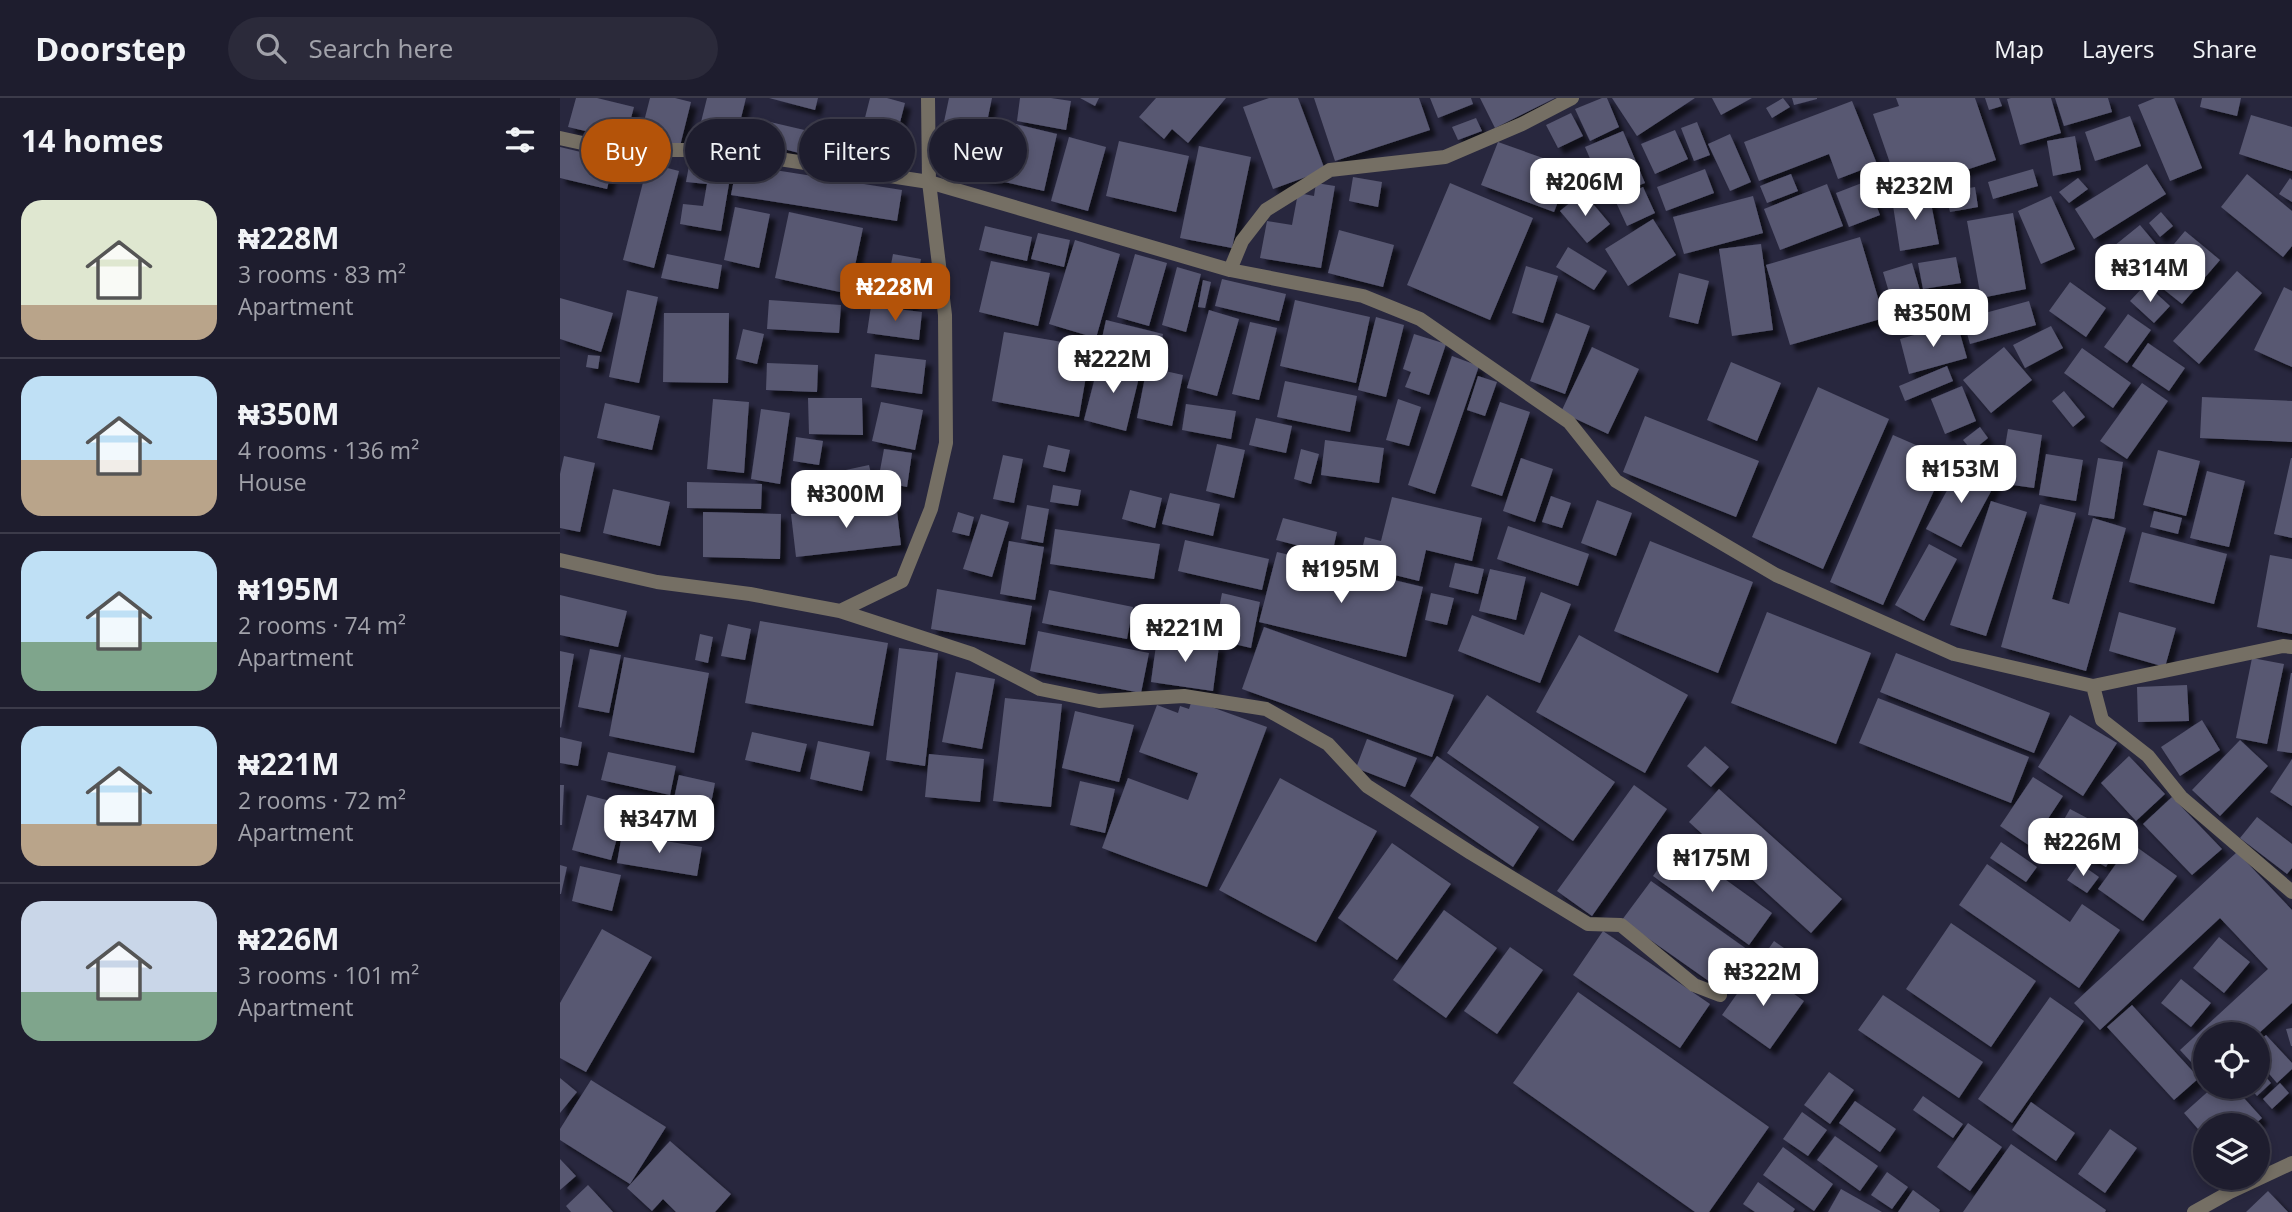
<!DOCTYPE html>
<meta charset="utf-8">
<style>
:root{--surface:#1e1d2e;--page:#2b2a3a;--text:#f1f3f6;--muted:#a1a2aa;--line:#3c3b4a;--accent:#b45309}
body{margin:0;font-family:"Open Sans",sans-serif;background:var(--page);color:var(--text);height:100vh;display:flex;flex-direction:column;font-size:26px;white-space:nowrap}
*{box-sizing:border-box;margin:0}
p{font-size:23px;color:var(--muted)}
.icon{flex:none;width:38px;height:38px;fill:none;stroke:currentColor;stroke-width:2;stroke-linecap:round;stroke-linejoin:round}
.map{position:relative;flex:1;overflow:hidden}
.drawer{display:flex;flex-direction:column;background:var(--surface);width:560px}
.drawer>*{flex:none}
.guide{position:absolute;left:21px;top:21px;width:665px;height:63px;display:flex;gap:14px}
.fabs{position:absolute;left:1633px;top:924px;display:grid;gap:14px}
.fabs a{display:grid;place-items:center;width:77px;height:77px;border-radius:50%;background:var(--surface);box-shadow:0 4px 10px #0003,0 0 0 2px var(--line);font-size:35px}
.price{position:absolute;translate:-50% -60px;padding:0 16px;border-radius:14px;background:#fff;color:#222;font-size:23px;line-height:46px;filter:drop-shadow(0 2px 4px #0008)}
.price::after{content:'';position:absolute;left:50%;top:42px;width:21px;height:16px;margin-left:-10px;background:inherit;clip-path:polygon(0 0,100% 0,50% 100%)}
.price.current{background:var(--accent);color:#fff}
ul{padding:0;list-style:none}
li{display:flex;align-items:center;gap:21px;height:175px;padding:0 21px}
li+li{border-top:2px solid var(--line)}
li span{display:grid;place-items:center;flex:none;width:196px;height:140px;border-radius:21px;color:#555}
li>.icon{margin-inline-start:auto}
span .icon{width:84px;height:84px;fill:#fffc;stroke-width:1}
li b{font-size:30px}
h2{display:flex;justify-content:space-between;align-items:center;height:84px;padding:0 21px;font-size:30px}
.chip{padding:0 24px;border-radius:32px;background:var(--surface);box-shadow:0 4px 10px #0003,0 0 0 2px var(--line);font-size:24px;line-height:63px}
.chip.current{background:var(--accent);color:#fff}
header{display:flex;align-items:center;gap:42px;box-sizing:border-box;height:98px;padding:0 35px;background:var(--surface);border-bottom:2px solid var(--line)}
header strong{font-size:33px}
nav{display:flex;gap:38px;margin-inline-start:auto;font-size:24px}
.search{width:490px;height:63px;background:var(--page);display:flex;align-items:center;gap:18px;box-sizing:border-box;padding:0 24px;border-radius:38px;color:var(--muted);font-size:26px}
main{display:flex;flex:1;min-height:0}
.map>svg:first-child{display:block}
.building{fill:#585872;filter:url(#shadow)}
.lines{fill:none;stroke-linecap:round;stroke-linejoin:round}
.minor{stroke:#756f64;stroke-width:14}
</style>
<header>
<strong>Doorstep</strong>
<div class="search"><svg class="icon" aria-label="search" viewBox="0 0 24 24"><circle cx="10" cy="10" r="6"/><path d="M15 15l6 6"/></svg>Search here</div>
<nav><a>Map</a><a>Layers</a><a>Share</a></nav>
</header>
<main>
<section class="drawer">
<h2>14 homes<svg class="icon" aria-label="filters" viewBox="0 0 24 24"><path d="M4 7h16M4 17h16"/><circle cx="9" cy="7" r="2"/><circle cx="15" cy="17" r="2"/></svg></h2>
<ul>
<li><span style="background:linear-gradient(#dfe7d0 75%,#b9a48a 0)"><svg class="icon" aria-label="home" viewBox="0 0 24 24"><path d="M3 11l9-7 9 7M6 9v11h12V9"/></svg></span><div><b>₦228M</b><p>3 rooms · 83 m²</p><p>Apartment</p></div></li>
<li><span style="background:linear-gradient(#bfe0f5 60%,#b9a48a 0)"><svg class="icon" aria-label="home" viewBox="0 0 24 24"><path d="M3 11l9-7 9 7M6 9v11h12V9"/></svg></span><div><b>₦350M</b><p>4 rooms · 136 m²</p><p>House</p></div></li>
<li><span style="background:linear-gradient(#bfe0f5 65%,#7fa58c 0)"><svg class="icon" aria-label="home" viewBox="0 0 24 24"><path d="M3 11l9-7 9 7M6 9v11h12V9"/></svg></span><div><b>₦195M</b><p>2 rooms · 74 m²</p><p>Apartment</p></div></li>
<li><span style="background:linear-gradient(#bfe0f5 70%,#b9a48a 0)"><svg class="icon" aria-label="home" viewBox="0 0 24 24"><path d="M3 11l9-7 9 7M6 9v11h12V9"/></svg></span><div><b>₦221M</b><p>2 rooms · 72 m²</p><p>Apartment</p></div></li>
<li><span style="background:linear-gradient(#c9d6e8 65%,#7fa58c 0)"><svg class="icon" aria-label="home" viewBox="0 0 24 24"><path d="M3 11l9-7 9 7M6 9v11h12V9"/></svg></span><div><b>₦226M</b><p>3 rooms · 101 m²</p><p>Apartment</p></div></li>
</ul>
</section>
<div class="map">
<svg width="1732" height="1114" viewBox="0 0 1732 1114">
<defs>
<filter id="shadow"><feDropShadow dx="6" dy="6" stdDeviation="2" flood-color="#0009"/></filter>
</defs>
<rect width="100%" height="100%" fill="#28273e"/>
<path class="building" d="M16,0h21l37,9 -9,33 -57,-13z
M90,0h25l16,4 -11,44 -40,-9z
M147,0h39l-12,48 -37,-8z
M209,0h49l-3,12z
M310,0h17l18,5 -16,62 -34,-8z
M389,0h43l-14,67 -41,-10z
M460,0h31l20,3 -5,29 -49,-9z
M520,0h19l-4,8z
M596,0h70l-38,45 -16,-14 -8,10 -25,-22z
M709,0h29l27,72 -52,19 -30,-82z
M754,0h105l11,32 -95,31z
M870,0h41l2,6 -35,14z
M920,0h75l-60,30z
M1042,0h5l12,29 -29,14 -15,-32z
M1052,0h83l-58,38z
M1152,0h40l-31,17z
M1223,0l7,9 -18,11 -6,-10z
M1232,0h25v1l-23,6z
M1336,0h79l21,62 -96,32 -27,-78 26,-8z
M1425,0h14l3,8 -13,4z
M1451,0h40l10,35 -41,12 -13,-46z
M1495,0h53l4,14 -48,14z
M1595,0h19l28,70 -32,13 -32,-76z
M1642,0h39l-4,18 -37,-9z
M1292,3l25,63 -39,15 -9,-25 -70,27 -15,-39z
M1011,15l12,23 -25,12 -12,-23z
M1691,17l41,12v44l-53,-17z
M1570,18l11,30 -46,15 -10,-29z
M193,20l60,14 -6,23 -59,-15z
M916,20l6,13 -24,9 -6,-13z
M435,21l62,15 -13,57 -62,-14z
M261,22l32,7 -9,34 -30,-8z
M1137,24l13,33 -16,6 -13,-33z
M1115,32l13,29 -33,15 -14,-30z
M1063,33l22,52 -38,15 -22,-51z
M1170,36l21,48 -21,9 -22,-47z
M1515,38l6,34 -28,6 -6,-35z
M509,39l37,10 -18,64 -37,-10z
M559,43l70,15 -13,56 -70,-16z
M938,44l73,26 -17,44 -73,-27z
M639,48l52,11 -19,91 -52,-10z
M0,49l54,13 -7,29 -47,-11z
M130,62l42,6 -11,65 -41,-7 3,-20 20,2 4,-22 -21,-2z
M88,65l31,8 -25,97 -31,-8z
M177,66l165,26 -5,31 -166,-26z
M1587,66l19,30 -72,45 -19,-30z
M1145,71l9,24 -48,18 -9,-24z
M1473,71l5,17 -45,13 -5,-17z
M1231,76l7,17 -31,12 -7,-17z
M1687,76l45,37v35l-9,11 -62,-50z
M793,79l29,5 -4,25 -29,-6z
M1518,80l10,11 -19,14 -10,-11z
M1730,80l2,2v22l-13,-8z
M1307,83l13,34 -31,12 -13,-34z
M756,85l19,3 -14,82 -61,-10 7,-37 25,4 6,-32 16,3z
M890,85l83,35 -43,102 -83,-35z
M1267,86l16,42 -63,24 -16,-41z
M1083,89l12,26 -28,13 -12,-26z
M1415,89l3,20 -28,5 -5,-20z
M1023,94l27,32 -23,19 -27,-32z
M1369,95l10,51 -39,7 -8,-52z
M1193,98l10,37 -79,21 -11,-37z
M1491,98l24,53 -34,15 -23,-53z
M175,109l35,7 -11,54 -35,-8z
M229,114l74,16 -14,66 -74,-16z
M1601,114l12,14 -13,11 -11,-14z
M1453,115l13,76 -45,9 -14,-77z
M1093,121l23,36 -48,31 -23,-37z
M1580,127l20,24 -35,29 -21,-24z
M425,128l47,11 -5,24 -48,-11z
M779,132l55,15 -11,42 -55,-14z
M1625,133l35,29 -38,44 -35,-28z
M478,135l32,7 -6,27 -33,-8z
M1300,139l24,81 -94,27 -24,-80z
M515,142l45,14 -24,84 -47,-14z
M1201,146l12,86 -41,6 -13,-87z
M1008,149l39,24 -13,19 -38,-23z
M107,156l55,11 -4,24 -57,-11z
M333,156l28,5 -9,48 -28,-6z
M575,156l32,9 -18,63 -32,-9z
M1396,159l5,26 -38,6 -5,-26z
M431,163l59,12 -12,53 -59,-14z
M1352,165l16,55 -29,8 -16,-54z
M966,168l32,10 -15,47 -31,-10z
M617,169l24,7 -15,58 -24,-7z
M1677,173l25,22 -63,71 -26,-23z
M1119,175l30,8 -11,43 -29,-7z
M662,181l64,15 -7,27 -64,-15z
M643,182l8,2 -6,26 -7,-1z
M1510,184l36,26 -20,29 -37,-26z
M1586,186l24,22 -16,17 -24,-22z
M1724,189l8,4v76l-38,-17z
M67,192l31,7 -19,86 -30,-6z
M0,200l53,15 -12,39 -41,-13z
M209,202l72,5 -2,28 -72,-4z
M735,202l75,17 -14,66 -76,-17z
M1469,203l7,24 -66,19 -7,-25z
M311,208l51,6 -3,28 -52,-7z
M649,212l30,9 -22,77 -30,-8z
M104,215h65l-1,70 -65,-1z
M996,215l34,13 -25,68 -35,-13z
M1568,216l23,16 -24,33 -23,-16z
M816,219l28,8 -18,72 -28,-7z
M546,222l57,14 -7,32 -57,-14z
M690,224l27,6 -18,72 -27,-6z
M1397,225l10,35 -58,16 -9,-35z
M1491,228l12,22 -38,20 -12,-23z
M183,231l21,5 -7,30 -21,-5z
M444,234l87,15 -12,70 -87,-16z
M854,236l32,10 -17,51 -24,-8 6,-15 -8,-3z
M1588,245l37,25 -16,23 -37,-25z
M1032,249l47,22 -31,65 -47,-22z
M1444,249l28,33 -41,33 -28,-33z
M1522,250l49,35 -18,25 -49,-35z
M315,256l51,6 -4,34 -51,-7z
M28,257l12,1 -2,13 -12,-2z
M892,258l27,10 -44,128 -27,-9z
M540,260l41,11 -15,62 -42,-11z
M1171,264l50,21 -24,58 -50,-21z
M207,265l51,2 -1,27 -51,-2z
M1387,268l6,15 -48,20 -6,-15z
M587,269l36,8 -11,51 -35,-8z
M918,278l19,6 -12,34 -18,-6z
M725,283l72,15 -7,36 -73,-15z
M1582,285l26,18 -41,58 -27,-18z
M1402,288l14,35 -31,13 -14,-35z
M1258,289l71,32 -66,150 -71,-32z
M1504,293l21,26 -12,10 -21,-26z
M1642,299l90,4v41l-92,-4z
M248,300h54l1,37 -54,-1z
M153,301l36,3 -5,71 -37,-4z
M838,301l23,8 -12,39 -23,-6z
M321,304l42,8 -8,40 -43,-9z
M940,304l30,10 -28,84 -31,-10z
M45,305l55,13 -8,34 -55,-12z
M626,306l50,7 -5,28 -49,-9z
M201,311l29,4 -10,71 -29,-5z
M1085,318l114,45 -23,56 -113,-45z
M696,320l36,8 -6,27 -37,-8z
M1420,329l8,11 -16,13 -9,-11z
M1448,331l34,6 -8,53 -35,-5z
M1333,337l55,24 -65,146 -53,-23z
M236,339l27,4 -4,24 -26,-4z
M765,342l59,8 -5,35 -58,-8z
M657,346l28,6 -11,48 -28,-7z
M488,347l22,5 -5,22 -22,-5z
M324,351l28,4 -5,34 -29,-6z
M741,351l18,5 -8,30 -17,-5z
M1598,352l42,11 -14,55 -43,-11z
M1486,356l37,6 -7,41 -37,-6z
M443,357l20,4 -9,44 -21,-4z
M4,358l31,7 -15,69 -20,-4v-54z
M961,360l32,11 -18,53 -32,-11z
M1538,360l25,4 -9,57 -26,-4z
M1731,360h1v80l-18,-4z
M1402,365l34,19 -35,65 -35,-18z
M309,367l7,30 -28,7 -7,-31z
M1647,373l38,10 -16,66 -39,-9z
M233,380l45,4 -1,23 -46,-4z
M127,384l75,2 -1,25 -74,-1z
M493,387l28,5 -3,16 -28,-4z
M53,391l57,13 -10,44 -57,-13z
M570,392l32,8 -7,30 -33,-9z
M610,395l50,11 -7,32 -51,-12z
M991,398l20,7 -9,25 -20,-6z
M832,399l90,21 -10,43 -46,-11 -7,31 -61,-15 7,-29 16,4z
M1037,402l35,13 -16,43 -35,-13z
M1431,403l36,11 -41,124 -36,-11z
M336,405l5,42 -105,12 -5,-43z
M1480,406l36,9 -24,86 17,5 24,-86 33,10 -40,143 -85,-24z
M467,407l22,4 -6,34 -22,-4z
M1594,413l28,7 -4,16 -28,-7z
M143,414l78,2 -1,45 -77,-2z
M398,414l16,5 -5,19 -17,-4z
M421,416l28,8 -17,55 -29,-8z
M723,420l54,14 -5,22 -56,-14z
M948,428l81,28 -11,32 -81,-27z
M495,431l105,15 -6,35 -104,-15z
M1582,434l85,22 -13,50 -85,-22z
M625,442l84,19 -7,31 -84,-19z
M449,443l35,6 -9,53 -35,-6z
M1090,443l103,41 -35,91 -104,-42z
M1369,446l28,15 -33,62 -29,-16z
M717,454l146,35 -17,70 -147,-35z
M1710,457l22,4v75l-35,-7z
M895,465l29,6 -6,25 -29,-7z
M930,471l36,8 -10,43 -37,-9z
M377,491l95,17 -7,39 -94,-16z
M489,492l84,17 -6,32 -85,-16z
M981,494l30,12 -31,79 -82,-32 14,-36 52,20z
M662,495l38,9 -9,46 -38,-9z
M871,495l23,5 -7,27 -22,-5z
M0,497l67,16 -9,36 -58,-12z
M1207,514l104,41 -35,91 -105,-41z
M1559,514l57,16 -11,39 -56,-16z
M200,523l128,22 -15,83 -128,-23z
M168,526l23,5 -6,31 -24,-4z
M704,529l190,68 -22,62 -190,-68z
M478,533l111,22 -8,40 -111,-22z
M140,536l13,3 -5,26 -13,-3z
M1019,537l109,60 -43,78 -109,-61z
M597,540l62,8 -6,45 -62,-9z
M339,550l39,5 -13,113 -39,-6z
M30,551l31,6 -12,58 -31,-6z
M0,553l14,3 -13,74 -1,-1z
M1336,555l154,60 -16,40 -154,-61z
M64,559l85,16 -15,80 -85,-17z
M1692,560l32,6 -17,80 -31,-6z
M396,574l39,7 -13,70 -40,-7z
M1731,575h1v80l-15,-2z
M1627,587l2,36 -51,1 -1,-35z
M927,597l128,87 -42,59 -126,-88z
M445,600l57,6 -11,103 -58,-6z
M1318,600l151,59 -18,46 -152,-60z
M632,602l75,27 -60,160 -105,-39 26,-70 60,22 10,-27 -59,-21 18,-47 21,8 2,-7 9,3z
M515,613l59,14 -15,57 -57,-14z
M1510,617l47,28 -34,53 -45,-29z
M1642,622l18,30 -40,26 -19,-29z
M192,634l55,12 -7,28 -55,-12z
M0,639l22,5 -4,24 -18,-3z
M807,641l50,19 -12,29 -49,-19z
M1680,642l28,26 -48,50 -28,-26z
M258,643l52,11 -8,39 -52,-12z
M1145,648l24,21 -18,20 -24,-21z
M48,654l68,14 -6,29 -69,-15z
M369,656l55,5 -4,43 -55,-5z
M877,658l102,71 -26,40 -103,-71z
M1569,658l36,38 -29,27 -35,-38z
M1732,661v47l-22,-14z
M119,677l36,8 -10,51 -37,-7z
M1473,679l30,19 -33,50 -30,-20z
M720,680l97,53 -61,111 -97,-52z
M520,683l35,8 -10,44 -35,-8z
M0,687h4l-2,40h-2z
M1074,687l33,24 -75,107 -35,-25z
M1159,691l123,110 -31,34 -122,-111z
M27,697l39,10 -15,55 -39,-10z
M1612,699l50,52 -30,26 -49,-51z
M1510,711l53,28 -17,30 -52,-30z
M81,712l20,5 -5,22 -20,-5z
M1697,719l35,27v24l-5,6 -47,-36z
M62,736l80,13 -5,29 -80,-13z
M1441,744l36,25 -11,15 -36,-24z
M832,745l59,41 -54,76 -59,-42z
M1571,745l46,33 -34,45 -45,-32z
M1116,746l96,69 -23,32 -96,-69z
M1677,754l55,58v93l-34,31h-53v43l-25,-27 88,-81 -48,-51 -120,112 -26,-27z
M1519,765l20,14 -12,16 -20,-13z
M1427,766l83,58 12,-18 38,26 -41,58 -120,-83z
M0,767l7,2 -6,27h-1z
M20,768l41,9 -9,36 -40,-10z
M1091,783l97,69 -28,39 -98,-69z
M884,812l53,38 -51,70 -53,-38z
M1391,825l85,58 -45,66 -85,-58z
M42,831l50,28 -66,115 -26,-14v-55z
M1043,833l107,73 -30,44 -107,-73z
M1659,839l31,25 -26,31 -31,-25z
M1214,843l27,19 -16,23 -27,-19z
M950,849l33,23 -46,64 -33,-23z
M1196,869l48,34 -34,48 -48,-34z
M1621,881l30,24 -20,24 -30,-24z
M1018,894l191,135 -60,85h-14l-182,-129z
M1323,897l100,67 -24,36 -101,-68z
M1490,899l34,24 -72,102 -34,-24z
M1572,907l67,73 -25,22 -67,-73z
M1732,930v18h-1l-5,-17z
M1706,937l26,28v6l-15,14 -19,-22v-19z
M1698,970l13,15 -14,13 -8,-9h9z
M1269,974l25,18 -24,34 -26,-19z
M0,980l17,14 -17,21z
M31,982l75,47 -36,57 -70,-44v-11z
M1720,985l9,10 -17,16 -9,-10z
M1653,989h21l28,31 -8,7h-49v12l-21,-24z
M1363,998l40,28 -10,14 -40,-28z
M1295,1003l41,28 -16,23 -41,-29z
M1471,1004l44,31 -19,28 -44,-31z
M1242,1014l25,18 -19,26 -25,-17z
M1408,1025l34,24 -32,44 -33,-24z
M1550,1031l27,19 -32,45 -27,-19z
M1275,1038l43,30 -18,25 -43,-31z
M110,1043l61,53 -16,18h-39l-13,-13 -11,12 -25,-23z
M1451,1046l95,66 -1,2h-142z
M1223,1049l50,37 -19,27 -51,-36z
M0,1061l16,17 -16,14z
M1327,1074l21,15 -16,22 -21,-14z
M1198,1084l37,27 -2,3h-38l-12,-8z
M28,1087l25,27h-42l-5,-6z
M1281,1091l41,23h-54z
M1353,1092l27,20 -1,2h-41z
M1708,1093l20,21h-42z"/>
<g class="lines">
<path class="minor" d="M0,40l54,12h106l209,32 301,88 133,26 57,23 149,103 47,59 160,94 178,79 139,32 190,-40 9,1
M670,172l12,-29 24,-31 64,-40 115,-13 77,-33 50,-26
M0,462l97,22 93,12 90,17 62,-30 29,-72 15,-66 -1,-128 -16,-133 -1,-84
M280,513l132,43 68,35 59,12 85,-5 82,13 62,35 39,42 104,67 117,71 33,1 73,60 26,10
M1533,588l9,34 46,36 33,41 111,95
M1634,1114l36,-20 62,-29"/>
</g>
</svg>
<div class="fabs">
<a><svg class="icon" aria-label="locate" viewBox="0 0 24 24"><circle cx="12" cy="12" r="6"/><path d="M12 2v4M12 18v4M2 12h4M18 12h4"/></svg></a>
<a><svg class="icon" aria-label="layers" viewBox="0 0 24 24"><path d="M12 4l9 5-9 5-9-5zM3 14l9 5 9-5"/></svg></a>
</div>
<b class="price" style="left:1025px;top:120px">₦206M</b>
<b class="price" style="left:1355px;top:124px">₦232M</b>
<b class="price" style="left:1590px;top:206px">₦314M</b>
<b class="price current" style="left:335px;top:225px">₦228M</b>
<b class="price" style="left:1373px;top:251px">₦350M</b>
<b class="price" style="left:553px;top:297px">₦222M</b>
<b class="price" style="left:1401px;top:407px">₦153M</b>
<b class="price" style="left:286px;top:432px">₦300M</b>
<b class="price" style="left:781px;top:507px">₦195M</b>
<b class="price" style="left:625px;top:566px">₦221M</b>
<b class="price" style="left:99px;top:757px">₦347M</b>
<b class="price" style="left:1523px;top:780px">₦226M</b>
<b class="price" style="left:1152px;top:796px">₦175M</b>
<b class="price" style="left:1203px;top:910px">₦322M</b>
<div class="guide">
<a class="chip current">Buy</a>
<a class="chip">Rent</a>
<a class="chip">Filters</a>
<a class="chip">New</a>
</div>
</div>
</main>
